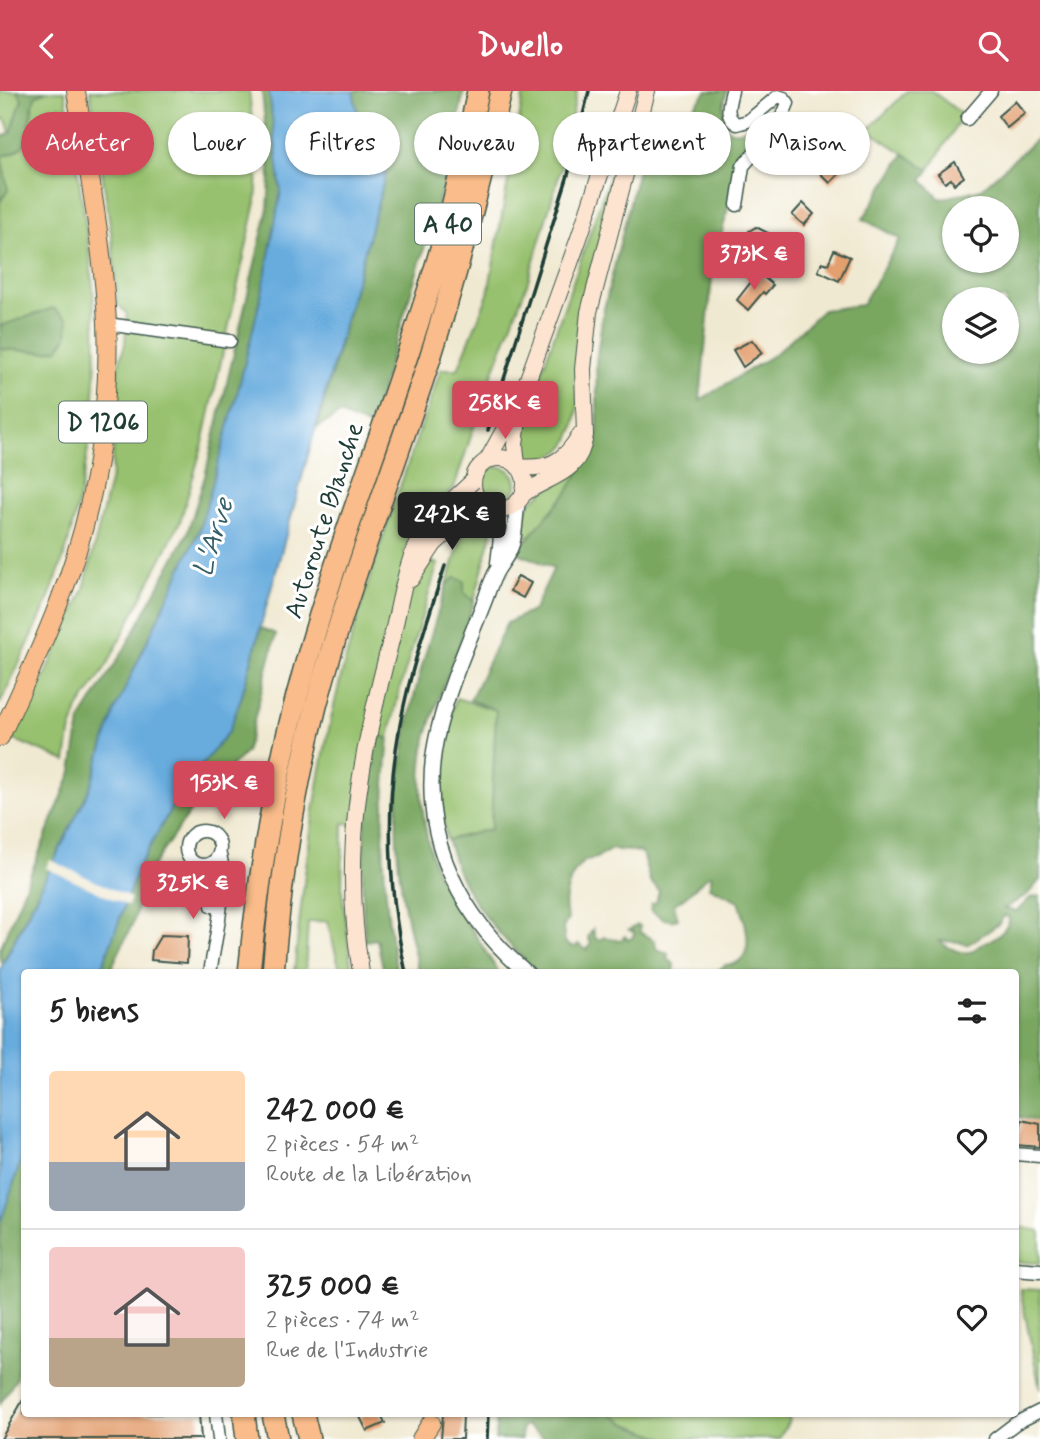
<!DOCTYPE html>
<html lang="fr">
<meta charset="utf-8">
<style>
:root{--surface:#fff;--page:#f6f6f6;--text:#222;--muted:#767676;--line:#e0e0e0;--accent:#d1495b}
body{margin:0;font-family:Mynerve,sans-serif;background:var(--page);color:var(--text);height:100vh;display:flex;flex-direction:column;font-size:26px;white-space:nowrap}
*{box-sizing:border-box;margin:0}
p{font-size:23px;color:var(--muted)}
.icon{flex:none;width:38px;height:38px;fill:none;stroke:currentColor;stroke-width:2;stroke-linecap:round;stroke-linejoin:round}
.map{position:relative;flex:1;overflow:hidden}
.details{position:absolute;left:21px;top:878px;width:998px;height:448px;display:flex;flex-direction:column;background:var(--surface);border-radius:7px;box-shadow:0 2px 5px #0004}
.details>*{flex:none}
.guide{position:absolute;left:21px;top:21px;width:999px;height:63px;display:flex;gap:14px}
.controls{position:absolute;left:942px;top:105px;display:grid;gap:14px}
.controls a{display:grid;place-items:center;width:77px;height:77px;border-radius:50%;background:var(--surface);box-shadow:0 2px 5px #0004;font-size:35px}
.price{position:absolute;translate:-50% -60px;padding:0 16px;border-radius:7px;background:var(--accent);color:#fff;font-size:23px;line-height:46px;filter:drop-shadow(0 2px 4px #0008)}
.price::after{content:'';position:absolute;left:50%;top:42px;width:21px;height:16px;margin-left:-10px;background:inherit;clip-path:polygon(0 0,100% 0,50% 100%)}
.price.selected{background:#222;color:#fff}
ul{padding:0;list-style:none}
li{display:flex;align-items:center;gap:21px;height:175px;padding:0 28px}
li+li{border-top:2px solid var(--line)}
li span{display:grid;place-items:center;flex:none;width:196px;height:140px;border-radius:7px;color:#555}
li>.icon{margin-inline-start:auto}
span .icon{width:84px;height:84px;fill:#fffc;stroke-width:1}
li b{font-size:30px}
h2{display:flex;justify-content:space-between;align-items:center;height:84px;padding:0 28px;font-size:30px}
.tag{padding:0 24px;border-radius:32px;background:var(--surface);box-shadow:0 2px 5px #0004;font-size:24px;line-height:63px}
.tag.selected{background:var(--accent);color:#fff}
header{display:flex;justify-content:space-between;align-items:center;height:91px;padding:0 28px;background:var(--accent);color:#fff;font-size:32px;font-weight:700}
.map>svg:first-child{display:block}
.green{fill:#97c16e;stroke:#5b7f51;stroke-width:2}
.forest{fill:#79a761;stroke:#4c724a;stroke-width:2;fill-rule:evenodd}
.water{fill:#68acde;stroke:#447489;stroke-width:2}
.pier{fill:#f0e9d1}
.building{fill:#e39f6e}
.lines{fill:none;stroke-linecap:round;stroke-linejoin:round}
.minor-casing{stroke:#3e574c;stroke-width:15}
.tertiary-casing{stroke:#3e574c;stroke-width:17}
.secondary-casing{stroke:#3e574c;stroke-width:18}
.primary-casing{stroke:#3e574c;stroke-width:20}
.motorway-casing{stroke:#3e574c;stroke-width:24}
.minor{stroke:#fff;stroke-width:12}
.tertiary{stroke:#fff;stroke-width:14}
.secondary{stroke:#fde4d0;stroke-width:16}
.primary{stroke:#f9bc8a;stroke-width:18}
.motorway{stroke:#f9bc8a;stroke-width:21}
.rail{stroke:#1f3d34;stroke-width:3.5}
.secondary-bridge-casing{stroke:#3e574c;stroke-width:18;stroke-linecap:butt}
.secondary-bridge{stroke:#fde4d0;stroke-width:16}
.labels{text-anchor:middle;stroke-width:6;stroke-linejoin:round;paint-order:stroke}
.shield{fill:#fff;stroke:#627771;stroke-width:2}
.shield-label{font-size:24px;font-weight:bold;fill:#1f3d34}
.street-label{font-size:26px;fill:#1f3d34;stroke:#fff}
.water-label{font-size:28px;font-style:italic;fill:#355e67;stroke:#fff}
</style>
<header><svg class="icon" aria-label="back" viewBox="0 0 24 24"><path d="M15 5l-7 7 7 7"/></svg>Dwello<svg class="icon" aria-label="search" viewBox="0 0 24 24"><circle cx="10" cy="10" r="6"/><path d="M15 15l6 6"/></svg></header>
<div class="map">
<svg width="1040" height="1348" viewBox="0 0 1040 1348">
<rect width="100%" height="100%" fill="#fff"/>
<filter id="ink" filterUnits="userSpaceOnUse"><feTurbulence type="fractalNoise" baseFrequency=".0143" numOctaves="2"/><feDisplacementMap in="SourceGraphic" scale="14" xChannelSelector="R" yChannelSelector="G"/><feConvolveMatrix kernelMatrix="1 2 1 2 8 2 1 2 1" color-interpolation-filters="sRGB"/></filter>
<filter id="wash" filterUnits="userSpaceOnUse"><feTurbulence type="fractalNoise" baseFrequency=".00686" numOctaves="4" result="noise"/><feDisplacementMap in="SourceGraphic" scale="28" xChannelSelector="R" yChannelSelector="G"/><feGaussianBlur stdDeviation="1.57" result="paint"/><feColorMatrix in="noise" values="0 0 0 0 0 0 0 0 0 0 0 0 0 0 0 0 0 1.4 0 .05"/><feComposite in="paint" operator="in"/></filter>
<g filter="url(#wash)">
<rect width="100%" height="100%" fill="#f0e9d1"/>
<path class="green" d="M0,0h65c14,95 35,193 30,290 -3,54 -13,110 -27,162 -16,56 -44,109 -68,161v-566l10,-5 -3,-11 -7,-6z
M90,0h159l9,82 -2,29 -53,241 -23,79 -73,143 -29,44 -8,24 -4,28 -54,-22 25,-46 47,-104 28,-116 6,-106 7,-23 2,-30 -9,-10 -6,-66z
M524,0h53l-14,70 -36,123 -41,106 -32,98 -30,29 -20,36 34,11 -39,127 -10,47 -12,-2 -8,44 -5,45 -21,-2 -1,68 10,82h-11l-14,-52 -19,1 -3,51h-11c11,-112 26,-228 58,-336 26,-90 58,-179 89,-268h17l30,-75z
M907,0h25l31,24 -34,55 -61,-40z
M626,38l5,2 -12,48 -35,116 -6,46v67l-4,20 -7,16 -7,7 -18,10 -12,-2c-15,-18 -2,-44 4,-65z
M583,376l-16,26 -38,44 -8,-3c2,-47 34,-42 62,-67z
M482 393a17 17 0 1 1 34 0a17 17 0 1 1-34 0Z
M475,431c9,-1 15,3 17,11l-18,68 -10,-8 -9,-15 -8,6 17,-55z
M456,607l40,12 -5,119 -44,11c-12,-56 -8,-89 9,-142z
M1015,1135l25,5v32l-25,-1z
M1020,1198l20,1v99z
M610,1323h172l8,5 -11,20h-112l-40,-15z"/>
<path class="forest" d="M17,0h30l-12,5 -6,28 6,2 25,-19 1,26 -4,5 -22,-8 -5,3c-7,16 -12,20 -29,23l7,34 -8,12v-64l11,-5 11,-34z
M262,0h7l12,100 -18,97 -26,107 -37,134 -85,181 -25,78 -87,174 -3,-2v-11l72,-177 8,-50 4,-8 41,-66 62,-114 18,-58 63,-268 2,-30z
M353,0h111l-17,82 -77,254 -30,-13 -23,14 69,-255 -24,-38z
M707,0h20c-4,14 -10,50 18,38 12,-5 21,-17 30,-26l4,1 2,4 -10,21 -33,35 -6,16 -3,24 -16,64 -13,132 75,-46 48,-44 39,-5 38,-66 -37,-20 41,-65 25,16 -7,10 18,19 41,-10 59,-53v744l-12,14 -24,15 13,2 13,-13 10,-2v226l-25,-6v-143h-300l10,-8c34,0 21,-43 14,-64l-30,-14 3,-11 -2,-1c-14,9 -21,22 -36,29l4,15c-10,4 -20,-2 -28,-9l2,-6 4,-1 3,-12 -9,-10 -8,-28c-11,-4 -20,-1 -30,-4l-16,9 -12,3c-15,13 -23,40 -16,58l-5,9 2,14 5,4 6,1 2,-3 9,6 4,-6 -3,-7 5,-8 2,9 4,2 5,-3 16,4 5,-5 2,3h4l4,-6 -6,-3 9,-5 2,1v6l15,9 1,8 12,4 -1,5 7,6v9h-137c-28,-29 -56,-56 -75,-93 -7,-12 -10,-27 -15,-40l44,-11 5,-119 -26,-10 37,-77 27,-13 20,-42 -38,-16 51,-59 25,-43 6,-19 -2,-69 7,-49 43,-177 25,-2zM954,117h52v53h-52zM954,208h52v53h-52zM1004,825l5,1c-1,17 -17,22 -30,29 -3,2 -6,5 -9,6 -10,2 -24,-5 -31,-11l20,1 8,3 32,-21z
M53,217l15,11 -1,18 -9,12 -14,3 -44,-3v-23z
M455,487l9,3v12l10,8c-13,47 -36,91 -48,138 -10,43 -3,94 11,134l62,100h-80c-13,-53 -25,-110 -22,-164 4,-78 26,-151 50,-225z
M261,537l15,6 -30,118 -48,48 -51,74 -14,49 -24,50h-9l38,-105 42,-76 49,-61 12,-33z
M377,645l12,2c-9,86 -8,150 8,235h-13l-7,-34 -12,2c-6,-70 -1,-137 12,-205z
M24,1060v169l-8,59 -16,25v-180z
M497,1323h113l17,10 40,15h-122l-19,-14 -4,3 -1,11h-26z"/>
<path class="water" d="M269,0h84l9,44 24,38 -145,525 -12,33 -49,61 -42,76 -38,105h-76v178l-24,73v-254l90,-182 25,-78 85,-181 37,-134 26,-107 18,-97z"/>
<path class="pier" d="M50,769l81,38 -3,8 -82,-38z"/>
<g id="blocks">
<path class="building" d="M1015,10l10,12 -18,15 -9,-12z
M833,69l10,10 -13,13 -10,-10z
M955,71l9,15 -10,7 -3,-5 -6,4 -7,-9z
M803,112l11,11 -10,11 -12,-10z
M756,136l14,7 10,21 -14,9 -18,-25 1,-8z
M834,159l16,7 -11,24 -21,-10 4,-9 6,2z
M761,184l12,10 -8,9 -2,-2 -15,18 -11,-10 14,-18 2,2z
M752,249l10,13 -19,14 -10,-17z
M518,485l13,7 -8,15 -13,-7z
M161,844l27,1 -1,27 -36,-3 1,-10z
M1022,1029l18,4v23l-23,-2z
M24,1307v16h175l2,25h-200z
M366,1323h15l4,9 -18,8 -7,-14z
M443,1323h20l-1,25h-21z"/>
</g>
</g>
<g filter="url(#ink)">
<use href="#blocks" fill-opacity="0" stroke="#3e574c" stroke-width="2"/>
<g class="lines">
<g class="minor-casing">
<path id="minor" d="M732,0c-3,12 -8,26 5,33l11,-3 30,-25 6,2 4,5 -9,22 -36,41 -6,39
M967,28l24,-28
M107,233l123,17
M186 757a17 17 0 1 1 34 0a17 17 0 1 1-34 0Z
M199,774l13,21v20
M210,882c4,-27 20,-98 9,-120
M1015,1063l25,2
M216,1323l3,25
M995,1348l21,-16 24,-12"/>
</g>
<g class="tertiary-casing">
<path id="tertiary" d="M518,411c-3,14 -2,29 -6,42 -3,11 -11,19 -16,28 -4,8 -7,16 -10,25 -16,42 -36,86 -47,130 -25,97 14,183 88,246
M490,418l11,29 -3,25
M1015,1178l25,2"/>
</g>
<g class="secondary-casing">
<path id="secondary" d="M473 393a26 26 0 1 1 52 0a26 26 0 1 1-52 0Z
M487,370l33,-60 59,-163 49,-147
M517,374l-2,-20 4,-35
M518,376c31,3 46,-5 62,-32
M523,403c27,-19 57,-19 62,-59l-2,-66 6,-57 58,-221
M411,488l23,-35 24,-21
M361,882c-20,-121 -1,-212 29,-329 8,-29 12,-60 22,-88l11,-22 23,-28"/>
</g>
<g class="primary-casing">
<path id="primary" d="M0,646c20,-44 41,-87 58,-132 35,-88 53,-187 49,-282 -4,-78 -19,-155 -31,-232
M421,1348l10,-16"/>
</g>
<g class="motorway-casing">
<path id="motorway" d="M249,882c10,-102 27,-204 55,-303 36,-131 87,-258 127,-388 20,-63 34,-127 47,-191
M273,882c7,-90 21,-180 43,-267 31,-118 76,-232 114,-348 28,-88 51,-177 71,-267
M244,1323l3,25
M273,1323l5,25
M303,1323l6,25"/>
</g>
<use href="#minor" class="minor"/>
<use href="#tertiary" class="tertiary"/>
<use href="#secondary" class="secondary"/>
<use href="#primary" class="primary"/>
<use href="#motorway" class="motorway"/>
<path class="rail" d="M488,339l80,-255 21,-84
M406,882c-18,-82 -21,-166 -6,-248 10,-54 28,-107 45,-159
M487,1348l1,-25"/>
<g class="secondary-bridge-casing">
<path id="secondary-bridge" d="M446,415l27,-25
M458,432l9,-6"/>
</g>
<use href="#secondary-bridge" class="secondary-bridge"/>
</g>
</g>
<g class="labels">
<g class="shield">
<rect x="415" y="112.5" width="66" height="41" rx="5"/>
<rect x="59" y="310.5" width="88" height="41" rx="5"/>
</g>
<g class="shield-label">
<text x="448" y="141">A 40</text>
<text x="103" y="339">D 1206</text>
</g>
<g class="street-label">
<text transform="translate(323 429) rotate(-72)" y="9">Autoroute Blanche</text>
</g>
<g class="water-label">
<text transform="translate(212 446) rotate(-73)" y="10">L'Arve</text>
</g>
</g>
</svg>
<div class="controls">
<a><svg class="icon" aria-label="locate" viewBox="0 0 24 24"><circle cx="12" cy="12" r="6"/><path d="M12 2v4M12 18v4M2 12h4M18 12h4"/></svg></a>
<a><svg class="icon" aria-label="layers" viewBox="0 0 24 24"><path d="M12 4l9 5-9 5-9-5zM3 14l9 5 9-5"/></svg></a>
</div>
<b class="price" style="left:754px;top:201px">373K €</b>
<b class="price" style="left:505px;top:350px">258K €</b>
<b class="price selected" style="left:452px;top:461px">242K €</b>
<b class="price" style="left:224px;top:730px">153K €</b>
<b class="price" style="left:193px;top:830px">325K €</b>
<div class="guide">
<a class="tag selected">Acheter</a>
<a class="tag">Louer</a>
<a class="tag">Filtres</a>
<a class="tag">Nouveau</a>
<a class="tag">Appartement</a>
<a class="tag">Maison</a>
</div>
<section class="details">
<h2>5 biens<svg class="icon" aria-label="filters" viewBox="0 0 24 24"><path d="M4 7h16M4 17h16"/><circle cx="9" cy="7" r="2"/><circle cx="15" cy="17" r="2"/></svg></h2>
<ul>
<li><span style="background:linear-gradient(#ffd9b3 65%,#9aa5b1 0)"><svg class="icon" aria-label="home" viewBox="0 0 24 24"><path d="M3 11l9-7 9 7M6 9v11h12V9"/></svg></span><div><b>242 000 €</b><p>2 pièces · 54 m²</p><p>Route de la Libération</p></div><svg class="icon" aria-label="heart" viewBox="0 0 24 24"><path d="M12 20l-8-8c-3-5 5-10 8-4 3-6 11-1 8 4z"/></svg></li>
<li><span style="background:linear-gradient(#f6c9c9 65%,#b9a48a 0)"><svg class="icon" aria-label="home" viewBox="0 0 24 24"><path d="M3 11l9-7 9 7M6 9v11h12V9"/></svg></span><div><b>325 000 €</b><p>2 pièces · 74 m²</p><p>Rue de l'Industrie</p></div><svg class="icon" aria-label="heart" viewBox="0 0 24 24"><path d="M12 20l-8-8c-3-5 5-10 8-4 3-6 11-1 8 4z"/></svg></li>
</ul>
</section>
</div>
